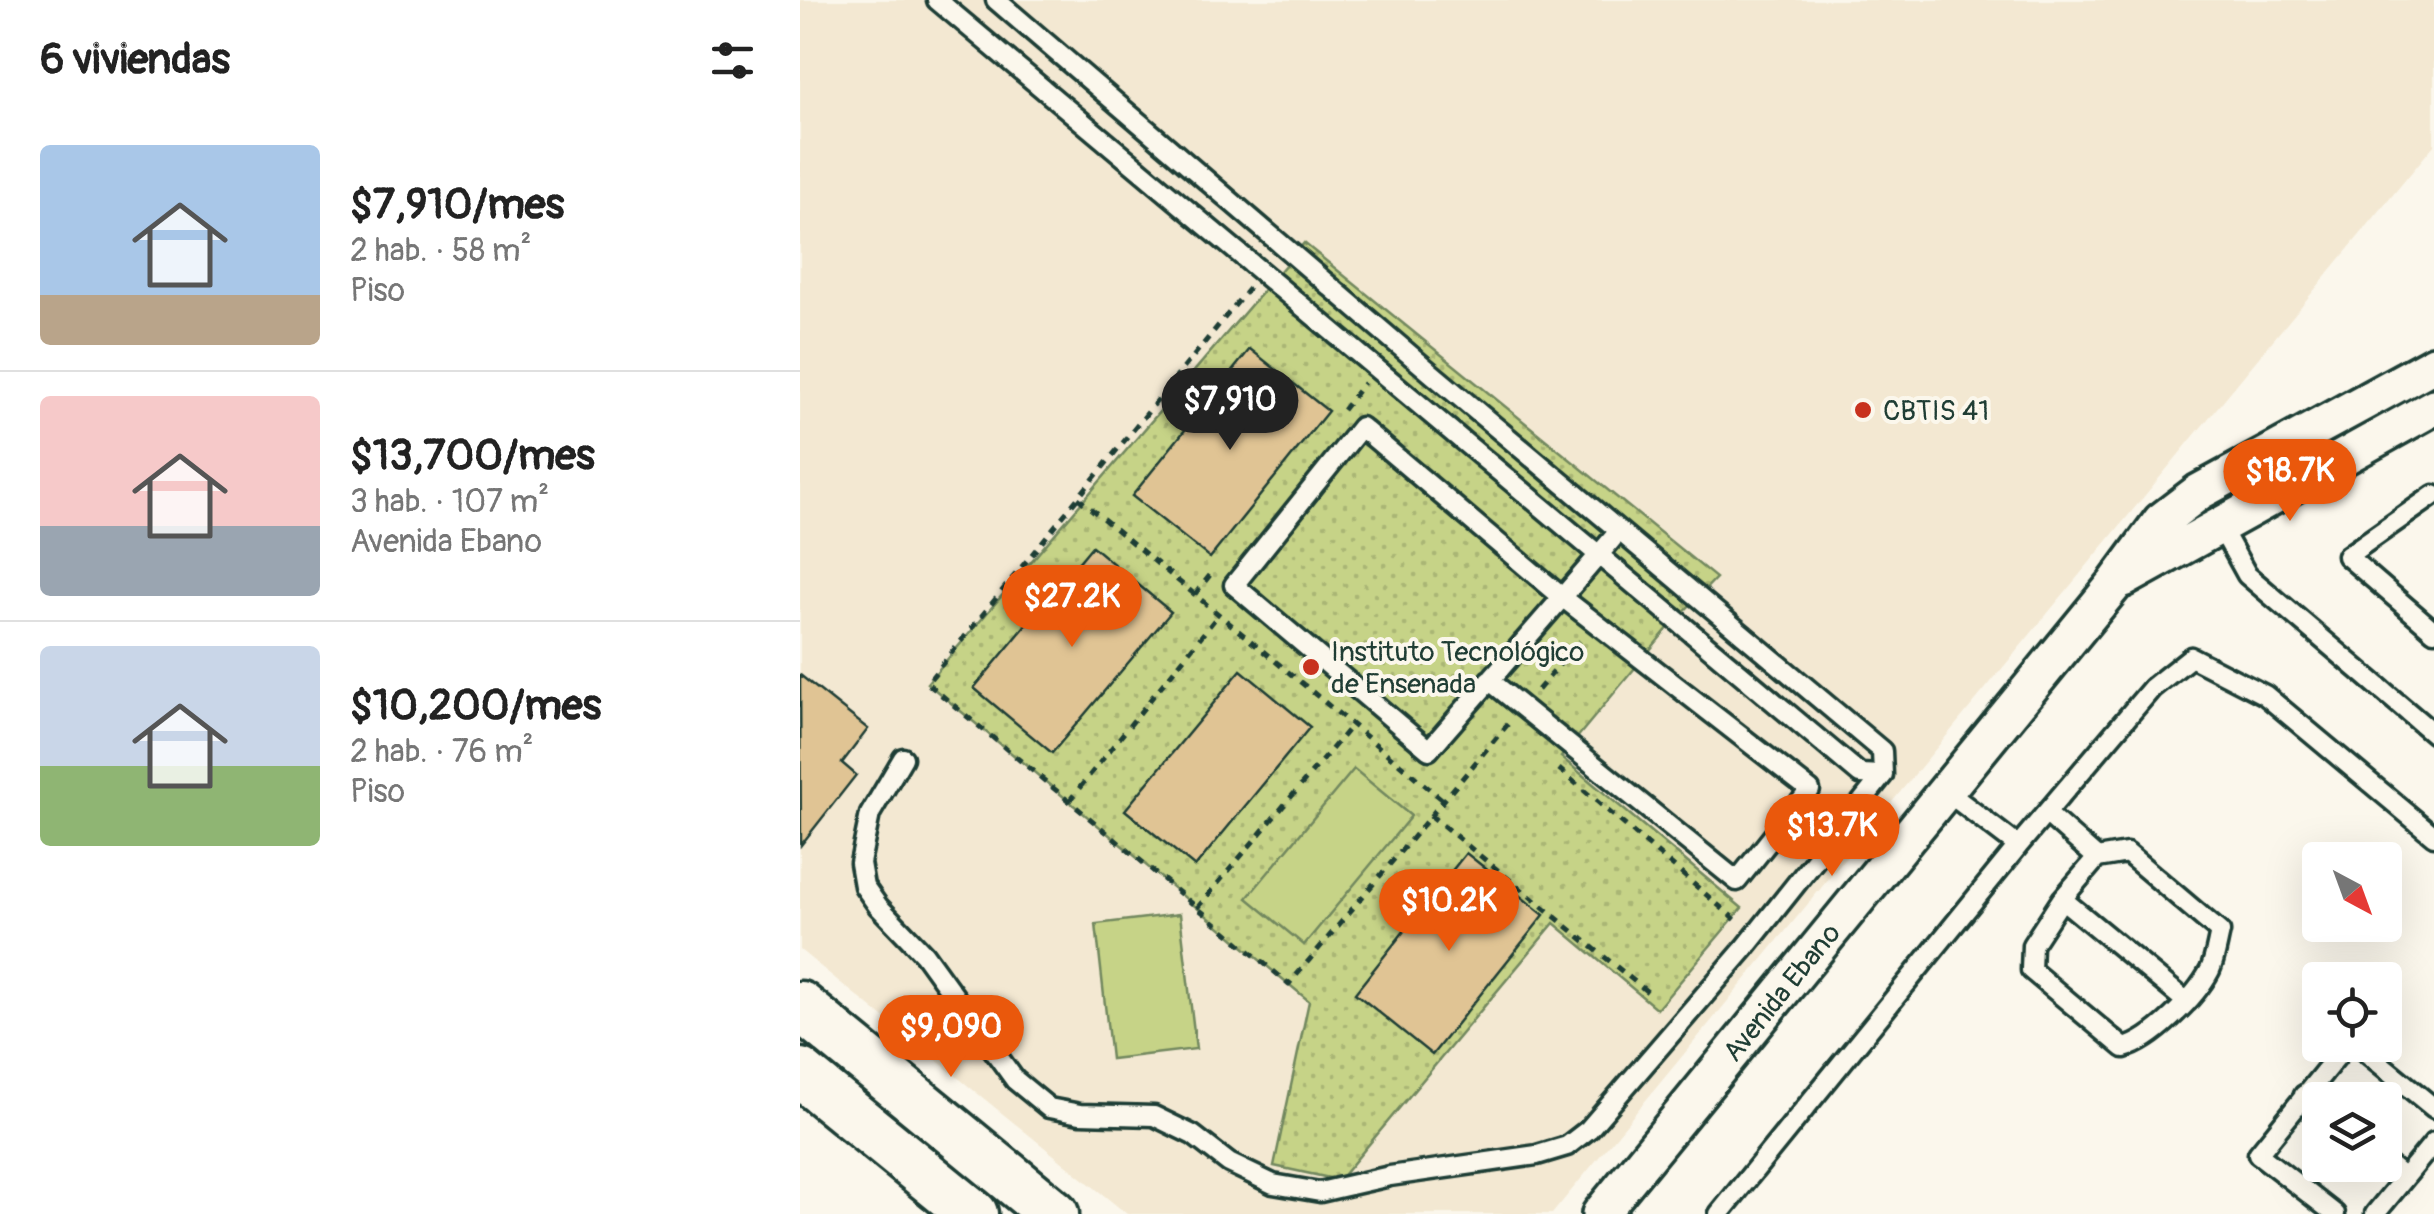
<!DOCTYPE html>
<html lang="es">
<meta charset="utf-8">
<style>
:root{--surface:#fff;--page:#f6f6f6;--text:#222;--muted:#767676;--line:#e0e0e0;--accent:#ea580c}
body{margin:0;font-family:Pangolin,sans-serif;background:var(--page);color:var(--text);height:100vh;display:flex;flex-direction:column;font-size:38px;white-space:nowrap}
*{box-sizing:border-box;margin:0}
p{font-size:32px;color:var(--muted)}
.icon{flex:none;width:55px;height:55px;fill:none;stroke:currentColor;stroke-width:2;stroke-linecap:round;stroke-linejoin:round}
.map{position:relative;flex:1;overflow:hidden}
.sheet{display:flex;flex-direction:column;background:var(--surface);width:800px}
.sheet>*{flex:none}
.needle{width:65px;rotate:139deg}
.tools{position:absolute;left:1502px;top:842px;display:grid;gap:20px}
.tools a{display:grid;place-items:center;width:100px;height:100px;border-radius:10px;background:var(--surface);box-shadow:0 10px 40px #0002;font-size:50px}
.price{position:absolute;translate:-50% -85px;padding:0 22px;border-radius:35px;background:var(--accent);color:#fff;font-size:32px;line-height:65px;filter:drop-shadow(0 2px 5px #0008)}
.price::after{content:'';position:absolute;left:50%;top:60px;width:30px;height:22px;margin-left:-15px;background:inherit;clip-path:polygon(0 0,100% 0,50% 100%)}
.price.current{background:#222;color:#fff}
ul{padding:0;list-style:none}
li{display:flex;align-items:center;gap:30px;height:250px;padding:0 40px}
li+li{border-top:2px solid var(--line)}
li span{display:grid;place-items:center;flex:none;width:280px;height:200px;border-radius:10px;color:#555}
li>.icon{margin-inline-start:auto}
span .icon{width:120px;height:120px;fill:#fffc;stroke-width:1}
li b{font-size:42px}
h2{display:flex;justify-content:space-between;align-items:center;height:120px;padding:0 40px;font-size:42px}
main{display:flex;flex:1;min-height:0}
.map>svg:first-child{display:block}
.built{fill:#f3e8d2}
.grass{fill:url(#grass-dots);stroke:#72885e;stroke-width:2.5}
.pitch{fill:#c6d387;stroke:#72885e;stroke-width:2.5}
.building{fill:#e0c494;stroke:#1f3d34;stroke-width:2.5}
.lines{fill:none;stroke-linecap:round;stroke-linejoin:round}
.lane-casing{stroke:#1f3d34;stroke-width:25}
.street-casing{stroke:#1f3d34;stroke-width:42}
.secondary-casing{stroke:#1f3d34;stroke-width:55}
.path{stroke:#1f3d34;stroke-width:5;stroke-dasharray:8 8;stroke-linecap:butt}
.lane{stroke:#fbf7ec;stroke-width:18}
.street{stroke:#fbf7ec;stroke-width:35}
.secondary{stroke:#fbf7ec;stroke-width:48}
.poi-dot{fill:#c8321e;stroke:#fbf7ec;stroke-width:4}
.labels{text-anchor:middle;stroke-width:8;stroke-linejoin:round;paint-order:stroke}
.poi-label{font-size:28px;fill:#1f3d34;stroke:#fbf7ec;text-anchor:start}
.street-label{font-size:28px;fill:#1f3d34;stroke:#fbf7ec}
</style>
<main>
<section class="sheet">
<h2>6 viviendas<svg class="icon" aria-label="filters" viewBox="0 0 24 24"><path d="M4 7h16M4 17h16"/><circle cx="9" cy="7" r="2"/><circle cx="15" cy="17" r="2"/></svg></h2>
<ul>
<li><span style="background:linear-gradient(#a9c7e8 75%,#b9a48a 0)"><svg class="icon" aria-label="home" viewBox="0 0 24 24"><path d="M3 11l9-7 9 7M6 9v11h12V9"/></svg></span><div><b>$7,910/mes</b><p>2 hab. · 58 m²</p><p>Piso</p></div></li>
<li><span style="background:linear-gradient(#f6c9c9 65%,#9aa5b1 0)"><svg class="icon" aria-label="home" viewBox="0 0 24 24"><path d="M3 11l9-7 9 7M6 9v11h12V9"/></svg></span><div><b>$13,700/mes</b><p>3 hab. · 107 m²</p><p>Avenida Ebano</p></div></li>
<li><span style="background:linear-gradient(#c9d6e8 60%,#8fb573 0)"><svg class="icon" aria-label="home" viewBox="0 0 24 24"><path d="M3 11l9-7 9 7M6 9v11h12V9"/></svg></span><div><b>$10,200/mes</b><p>2 hab. · 76 m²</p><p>Piso</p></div></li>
</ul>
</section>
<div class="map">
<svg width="1634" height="1214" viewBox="0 0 1634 1214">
<defs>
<pattern id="grass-dots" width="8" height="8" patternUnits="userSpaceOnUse" patternTransform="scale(2.5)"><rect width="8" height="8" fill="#c6d387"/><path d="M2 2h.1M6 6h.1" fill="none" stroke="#aab675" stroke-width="1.8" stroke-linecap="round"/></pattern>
</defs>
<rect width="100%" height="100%" fill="#fbf7ec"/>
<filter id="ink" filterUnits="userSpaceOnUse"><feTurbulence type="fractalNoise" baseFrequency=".01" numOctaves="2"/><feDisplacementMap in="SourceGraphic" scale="20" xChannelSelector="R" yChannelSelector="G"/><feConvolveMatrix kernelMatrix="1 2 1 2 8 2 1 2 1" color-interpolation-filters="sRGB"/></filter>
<g filter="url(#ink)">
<path class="built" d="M0,0h1634v145l-882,1069h-425l-327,-264z"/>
<path class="grass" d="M504,243l412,335 -47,49 -108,130 181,151 -85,101 -103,-86 -215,257 -65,-14 35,-165 -382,-318z"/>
<path class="pitch" d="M554,769l57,47 -107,129 -57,-47z
M380,914l16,135 -85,10 -15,-135z"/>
<path class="building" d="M450,349l78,62 -118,147 -78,-62z
M292,546l79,66 -119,141 -78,-65z
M441,670l69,57 -115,140 -70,-57z
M0,675l68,54 -26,34 14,12 -55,70z
M666,853l78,62 -112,140 -77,-62z"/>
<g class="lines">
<g class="lane-casing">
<path id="lane" d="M137,0l923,774 23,1
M1634,495l-87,61 87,75
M1420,526l27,49 187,159
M689,680l248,201 73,-91 -248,-193 -201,-170 -127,158 195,165c63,-73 128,-145 190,-219
M103,758l-33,56 -10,49 4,23 14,20 46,48 91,126 34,28 31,6 74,2 39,19 36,28 44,21 47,8 70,-16 147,-21 30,-9 22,-17 156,-181 138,-173 -1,-24 -452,-379 -434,-372
M1146,791l72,55 134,-158 39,-31 74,38 169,141
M1246,813l51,45 30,-5 93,79c-3,12 -5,27 -10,38 -14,27 -58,71 -86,78l-93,-78 1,-25 30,-46 35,-41
M1262,899l125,103
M1557,1045l77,63
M1504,1095l16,13
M1585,1162l19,16
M919,1214l299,-368
M1535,1214l-77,-60 88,-109
M1575,1214l59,-72"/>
</g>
<g class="street-casing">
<path id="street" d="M1324,579l310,-172
M800,1214l514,-629 47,-64 38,-29 235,-128"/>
</g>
<g class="secondary-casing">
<path id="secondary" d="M0,1006l254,208
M0,1073l173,141"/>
</g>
<path class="path" d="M449,288l-322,395 362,301 219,-260
M543,410l21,-27
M278,498l365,302
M395,594l19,-24
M738,690l42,-49
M759,769l178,152
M269,801l150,-187
M630,815l220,179
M397,908l155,-183"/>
<use href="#lane" class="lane"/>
<use href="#street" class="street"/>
<use href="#secondary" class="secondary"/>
</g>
</g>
<g class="poi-dot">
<circle cx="1063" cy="410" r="10"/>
<circle cx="511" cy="667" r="10"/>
</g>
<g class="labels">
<g class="poi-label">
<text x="1083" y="420">CBTIS 41</text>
<text x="531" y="661">Instituto Tecnológico<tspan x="531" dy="32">de Ensenada</tspan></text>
</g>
<g class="street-label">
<text transform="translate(981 992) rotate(-51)" y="10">Avenida Ebano</text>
</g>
</g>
</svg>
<div class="tools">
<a><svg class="needle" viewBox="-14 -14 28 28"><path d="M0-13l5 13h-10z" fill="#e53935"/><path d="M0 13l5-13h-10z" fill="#767676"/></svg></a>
<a><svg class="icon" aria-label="locate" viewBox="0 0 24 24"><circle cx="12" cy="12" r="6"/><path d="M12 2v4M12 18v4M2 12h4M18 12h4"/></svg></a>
<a><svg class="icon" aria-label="layers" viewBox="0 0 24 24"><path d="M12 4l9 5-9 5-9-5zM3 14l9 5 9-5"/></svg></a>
</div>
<b class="price current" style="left:430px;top:453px">$7,910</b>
<b class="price" style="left:1490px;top:524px">$18.7K</b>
<b class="price" style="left:272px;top:650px">$27.2K</b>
<b class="price" style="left:1032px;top:879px">$13.7K</b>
<b class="price" style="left:649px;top:954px">$10.2K</b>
<b class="price" style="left:151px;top:1080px">$9,090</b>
</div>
</main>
